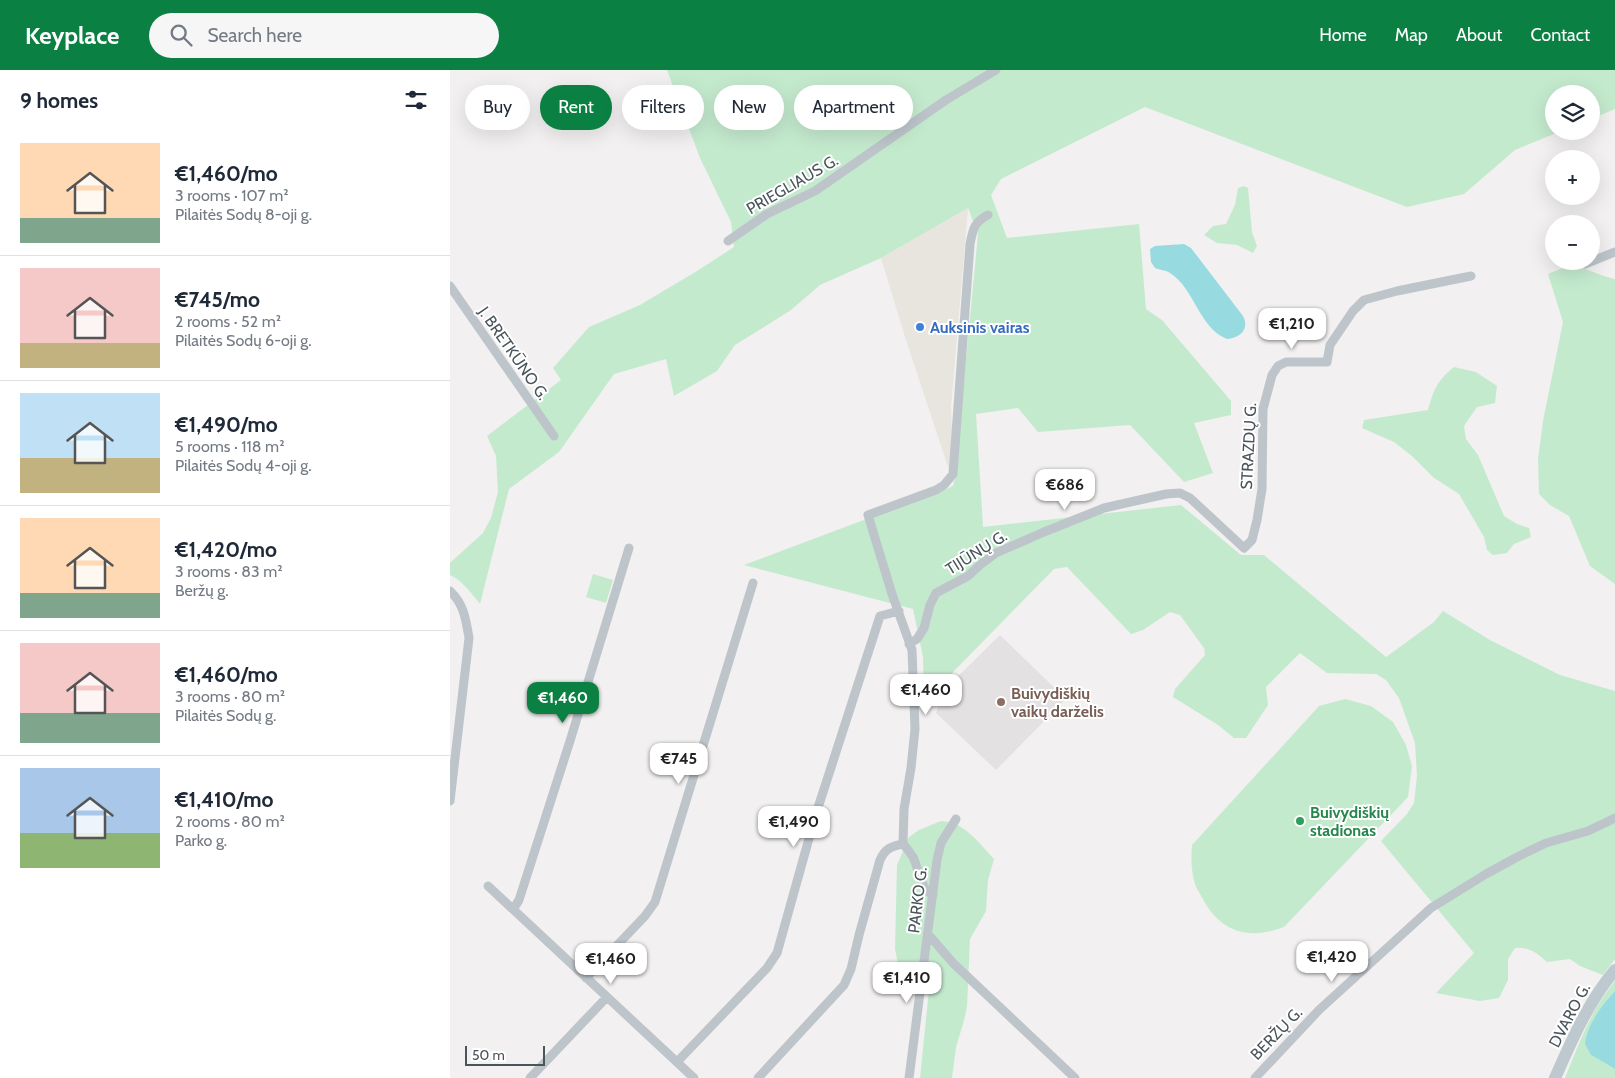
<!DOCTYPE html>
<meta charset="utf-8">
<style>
:root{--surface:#fff;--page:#f6f6f7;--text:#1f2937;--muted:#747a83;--line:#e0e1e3;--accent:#0b8043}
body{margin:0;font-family:Cabin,sans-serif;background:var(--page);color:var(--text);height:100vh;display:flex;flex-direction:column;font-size:19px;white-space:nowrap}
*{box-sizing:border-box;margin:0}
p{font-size:16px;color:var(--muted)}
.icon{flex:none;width:28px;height:28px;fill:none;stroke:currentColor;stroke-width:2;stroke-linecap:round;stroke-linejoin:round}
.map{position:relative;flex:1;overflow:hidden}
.drawer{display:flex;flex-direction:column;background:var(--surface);width:450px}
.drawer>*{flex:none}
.guide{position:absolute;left:15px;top:15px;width:475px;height:45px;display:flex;gap:10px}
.fabs{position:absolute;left:1095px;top:15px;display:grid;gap:10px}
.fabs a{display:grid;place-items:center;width:55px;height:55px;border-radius:50%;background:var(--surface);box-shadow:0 5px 20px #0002;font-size:25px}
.scale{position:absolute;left:15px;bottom:12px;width:80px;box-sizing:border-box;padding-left:5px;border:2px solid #4a555b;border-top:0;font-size:14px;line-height:18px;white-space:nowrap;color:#4a555b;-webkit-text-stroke:4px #fff;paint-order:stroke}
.price{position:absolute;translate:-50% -42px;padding:0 11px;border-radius:10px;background:#fff;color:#222;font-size:16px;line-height:32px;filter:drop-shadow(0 1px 2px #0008)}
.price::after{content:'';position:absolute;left:50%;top:30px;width:15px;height:11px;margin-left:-8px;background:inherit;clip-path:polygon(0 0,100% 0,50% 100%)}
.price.current{background:var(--accent);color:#fff}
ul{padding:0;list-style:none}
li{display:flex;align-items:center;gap:15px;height:125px;padding:0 20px}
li+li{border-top:1px solid var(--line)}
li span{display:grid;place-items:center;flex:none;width:140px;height:100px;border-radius:0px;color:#555}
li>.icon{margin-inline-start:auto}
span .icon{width:60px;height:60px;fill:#fffc;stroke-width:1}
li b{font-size:21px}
h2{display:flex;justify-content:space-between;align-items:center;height:60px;padding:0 20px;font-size:21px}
.chip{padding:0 18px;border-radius:22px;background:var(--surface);box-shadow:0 5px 20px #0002;font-size:18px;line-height:45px}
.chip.current{background:var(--accent);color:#fff}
header{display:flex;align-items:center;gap:30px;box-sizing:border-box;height:70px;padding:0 25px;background:var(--accent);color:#fff}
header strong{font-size:24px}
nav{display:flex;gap:28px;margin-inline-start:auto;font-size:18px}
.search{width:350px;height:45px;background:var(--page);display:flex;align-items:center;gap:12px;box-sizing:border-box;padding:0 18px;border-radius:28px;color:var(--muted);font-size:19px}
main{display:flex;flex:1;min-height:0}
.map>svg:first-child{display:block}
.commercial{fill:#e8e4de}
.education{fill:#e3e1e1}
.green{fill:#c4eace}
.water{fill:#97dbe1}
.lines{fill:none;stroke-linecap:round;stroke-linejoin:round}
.minor{stroke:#bdc5cb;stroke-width:9}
.secondary{stroke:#bec8cf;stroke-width:12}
.shop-dot{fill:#3f7fe0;stroke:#fff;stroke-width:2}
.education-dot{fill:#8d6e63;stroke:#fff;stroke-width:2}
.leisure-dot{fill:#2e9e5b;stroke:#fff;stroke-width:2}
.labels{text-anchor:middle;stroke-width:4;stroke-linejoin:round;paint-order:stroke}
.street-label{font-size:16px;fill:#4a555b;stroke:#fff}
.shop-label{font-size:16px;font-weight:bold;fill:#366cbe;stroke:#fff;text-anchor:start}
.education-label{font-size:16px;font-weight:bold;fill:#785e54;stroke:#fff;text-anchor:start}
.leisure-label{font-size:16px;font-weight:bold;fill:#27864d;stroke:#fff;text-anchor:start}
</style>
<header>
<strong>Keyplace</strong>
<div class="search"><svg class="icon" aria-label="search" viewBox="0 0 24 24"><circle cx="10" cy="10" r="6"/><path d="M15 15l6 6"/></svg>Search here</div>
<nav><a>Home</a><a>Map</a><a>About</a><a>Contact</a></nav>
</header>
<main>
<section class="drawer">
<h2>9 homes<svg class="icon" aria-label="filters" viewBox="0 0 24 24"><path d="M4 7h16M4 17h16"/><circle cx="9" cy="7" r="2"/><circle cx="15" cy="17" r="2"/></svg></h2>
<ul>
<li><span style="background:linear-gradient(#ffd9b3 75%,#7fa58c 0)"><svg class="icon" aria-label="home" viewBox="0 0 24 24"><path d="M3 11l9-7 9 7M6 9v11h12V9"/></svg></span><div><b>€1,460/mo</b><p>3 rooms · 107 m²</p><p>Pilaitės Sodų 8-oji g.</p></div></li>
<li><span style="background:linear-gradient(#f6c9c9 75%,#c2b280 0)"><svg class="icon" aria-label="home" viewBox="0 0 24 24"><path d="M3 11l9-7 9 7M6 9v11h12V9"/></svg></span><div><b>€745/mo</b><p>2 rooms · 52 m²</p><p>Pilaitės Sodų 6-oji g.</p></div></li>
<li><span style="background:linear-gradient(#bfe0f5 65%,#c2b280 0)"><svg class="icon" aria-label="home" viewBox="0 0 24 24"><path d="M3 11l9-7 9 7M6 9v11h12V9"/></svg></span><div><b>€1,490/mo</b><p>5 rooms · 118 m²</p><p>Pilaitės Sodų 4-oji g.</p></div></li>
<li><span style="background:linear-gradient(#ffd9b3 75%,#7fa58c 0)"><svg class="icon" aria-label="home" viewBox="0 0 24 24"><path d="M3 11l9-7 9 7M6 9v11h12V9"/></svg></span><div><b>€1,420/mo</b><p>3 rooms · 83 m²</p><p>Beržų g.</p></div></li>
<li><span style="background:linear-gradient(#f6c9c9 70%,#7fa58c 0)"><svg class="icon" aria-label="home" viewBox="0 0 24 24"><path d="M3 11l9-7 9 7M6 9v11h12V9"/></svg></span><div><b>€1,460/mo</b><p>3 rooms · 80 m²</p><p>Pilaitės Sodų g.</p></div></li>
<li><span style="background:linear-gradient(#a9c7e8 65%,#8fb573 0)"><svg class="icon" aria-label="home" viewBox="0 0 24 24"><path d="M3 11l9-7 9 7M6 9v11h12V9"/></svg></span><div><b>€1,410/mo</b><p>2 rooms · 80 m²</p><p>Parko g.</p></div></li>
</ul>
</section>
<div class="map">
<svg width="1165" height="1008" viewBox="0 0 1165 1008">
<rect width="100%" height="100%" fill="#f2f0f0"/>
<path class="commercial" d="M518,138l-17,199 3,78 -48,-145 -25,-82z"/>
<path class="education" d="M550,565l66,64 -70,71 -60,-57 7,-22z"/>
<path class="green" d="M217,0h948v39l-24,10v-25h-37v37h7l-46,19 -51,44 -57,13 -262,-100 -144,72 -10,16 16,43 132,-14 7,85 16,11 69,81v14l-37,8 19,50 -29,9 -54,-57 -92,7 -20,-24 -42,6 7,113 198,-22 60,50h23l122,102 48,-35 9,-11 47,29 70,35 55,16v268l-12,16 -23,-9 -10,-7 -23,3c-11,-10 -18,-15 -32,-14l-7,11v21l-9,18 -19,3 -44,-8 38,-40 -93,-112 26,-27 7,-11 3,-27 -2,-33 -16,-45 -13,-18 -10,-6 -49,-1 -27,-20 -34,34 2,18 -22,33h-12l-16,-13 -45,-28 2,-8 30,-34 -1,-7 -24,-33 -10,-3 -27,18 -12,4 -64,-67 -13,2 -100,102 -10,14 -6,20 -7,-2 -7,-10 -1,-36 -10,-48 -169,-44 205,-77 5,-3 24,-251 -10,-26 -87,50 -61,27 -29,25 -56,35 -18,26 -43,25 -8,-37 -52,15 -55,78 -50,37 -29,115c-9,-11 -17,-23 -30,-29v-13h1l32,-29 8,-15 7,-26 -2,-36 -9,-20 74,-56 -8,-12 36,-41 51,-22 57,-34 37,-24 -3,-25 -31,-64z
M794,116l4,2 4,44 5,14 -4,7 -16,-8 -20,-2 -13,-8 9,-9 13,-2 9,-19 3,-17z
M1120,195c16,2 29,11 45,14v305l-25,-18 -21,-50 -19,-11 -11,-11 -1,-35 5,-38 20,-99 -15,-48z
M1004,297l22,5 21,14 -2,17 -18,4 -13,19 2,13 12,16 26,61 13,8 12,4 2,9 -17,7 -7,9 -14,2 -6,-5 -3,-13 -25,-43 -25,-16 -22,-22 -18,-14 -32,-14 2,-8 64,-10c6,-21 9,-29 26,-43z
M143,504l20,6 -7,23 -20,-6z
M895,629l26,7 22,16 13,23 6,21 -4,31 -124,130c-34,13 -62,6 -80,-26 -3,-6 -7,-11 -9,-17 -4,-13 -4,-26 -3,-39l127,-139z
M491,751c24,1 38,22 53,38l-6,21 -2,31 -16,28 -3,68 -4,17 -7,23 -4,31h-32l10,-98 -13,-15 -19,-1 -3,-15 2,-84 12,-28 10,-7z
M1165,911v10l-7,8 -17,56 24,14v9h-50c14,-35 26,-68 50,-97z"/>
<path class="water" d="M734,174l7,4 52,68c7,13 -3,22 -16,23 -28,-11 -32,-50 -57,-66 -4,-3 -10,-3 -15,-5l-4,-6 -1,-13 5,-3z
M1165,921v78l-24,-14 -6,-11c2,-19 17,-39 30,-53z"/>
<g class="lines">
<path class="minor" d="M278,171l39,-27 48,-23 131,-91 50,-30
M1135,194l30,-12
M0,216l104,150
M0,521c14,13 16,29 19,47l-19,163
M459,574l8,-5 7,-11 6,-23 6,-12 32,-17 12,-11 16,-12 48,-21 60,-24 62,-14 14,-1 10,5 54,50 8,-8 5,-20 5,-31 1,-80 9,-34 6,-9 8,-4h41l3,-17 23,-34 11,-11 33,-9 74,-15
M453,774l1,-35 7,-41 4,-39 -3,-79 -20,-56 -24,-79 68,-25 8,-5 9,-11 17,-230c3,-15 4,-22 18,-29
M453,774c4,4 7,9 10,13 6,12 7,32 20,38
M38,816l206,192
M64,838l5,-8 51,-159 59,-193
M478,864l25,29 122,115
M136,908l59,-62 10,-14 98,-319
M227,992l90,-94 10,-15 38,-136 65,-201 19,-5
M80,1008l77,-81
M308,1008l86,-93 7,-16 8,-34 21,-75c5,-11 11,-14 23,-16
M459,1008l28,-218 4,-17 15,-24
M805,1008l64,-68 112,-102 55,-34 33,-18 27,-13 42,-12 27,-13"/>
<path class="secondary" d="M1105,1008c17,-38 33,-76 60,-108"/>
</g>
<circle class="shop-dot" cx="470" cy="257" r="5"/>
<circle class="education-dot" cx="551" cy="632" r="5"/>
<circle class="leisure-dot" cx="850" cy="751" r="5"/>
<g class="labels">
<g class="street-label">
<text transform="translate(342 114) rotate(-30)" y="6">PRIEGLIAUS G.</text>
<text transform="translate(64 283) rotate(55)" y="6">J. BRETKŪNO G.</text>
<text transform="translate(798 376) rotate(-87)" y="6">STRAZDŲ G.</text>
<text transform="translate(526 482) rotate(-32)" y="6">TIJŪNŲ G.</text>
<text transform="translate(467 830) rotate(-83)" y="6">PARKO G.</text>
<text transform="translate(1119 945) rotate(-62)" y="6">DVARO G.</text>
<text transform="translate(826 963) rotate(-46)" y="6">BERŽŲ G.</text>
</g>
<g class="shop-label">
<text x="480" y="263">Auksinis vairas</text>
</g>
<g class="education-label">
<text x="561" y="629">Buivydiškių<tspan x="561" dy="18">vaikų darželis</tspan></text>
</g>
<g class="leisure-label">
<text x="860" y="748">Buivydiškių<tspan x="860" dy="18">stadionas</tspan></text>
</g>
</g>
</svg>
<div class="fabs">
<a><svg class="icon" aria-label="layers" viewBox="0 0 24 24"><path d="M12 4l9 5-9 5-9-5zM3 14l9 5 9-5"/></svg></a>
<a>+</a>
<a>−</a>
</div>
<div class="scale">50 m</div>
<b class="price" style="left:842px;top:280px">€1,210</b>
<b class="price" style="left:615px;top:441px">€686</b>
<b class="price" style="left:476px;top:646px">€1,460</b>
<b class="price current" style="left:113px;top:654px">€1,460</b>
<b class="price" style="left:229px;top:715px">€745</b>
<b class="price" style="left:344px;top:778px">€1,490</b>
<b class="price" style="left:882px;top:913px">€1,420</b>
<b class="price" style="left:161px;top:915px">€1,460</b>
<b class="price" style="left:457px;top:934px">€1,410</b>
<div class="guide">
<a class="chip">Buy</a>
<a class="chip current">Rent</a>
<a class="chip">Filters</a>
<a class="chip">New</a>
<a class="chip">Apartment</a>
</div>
</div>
</main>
